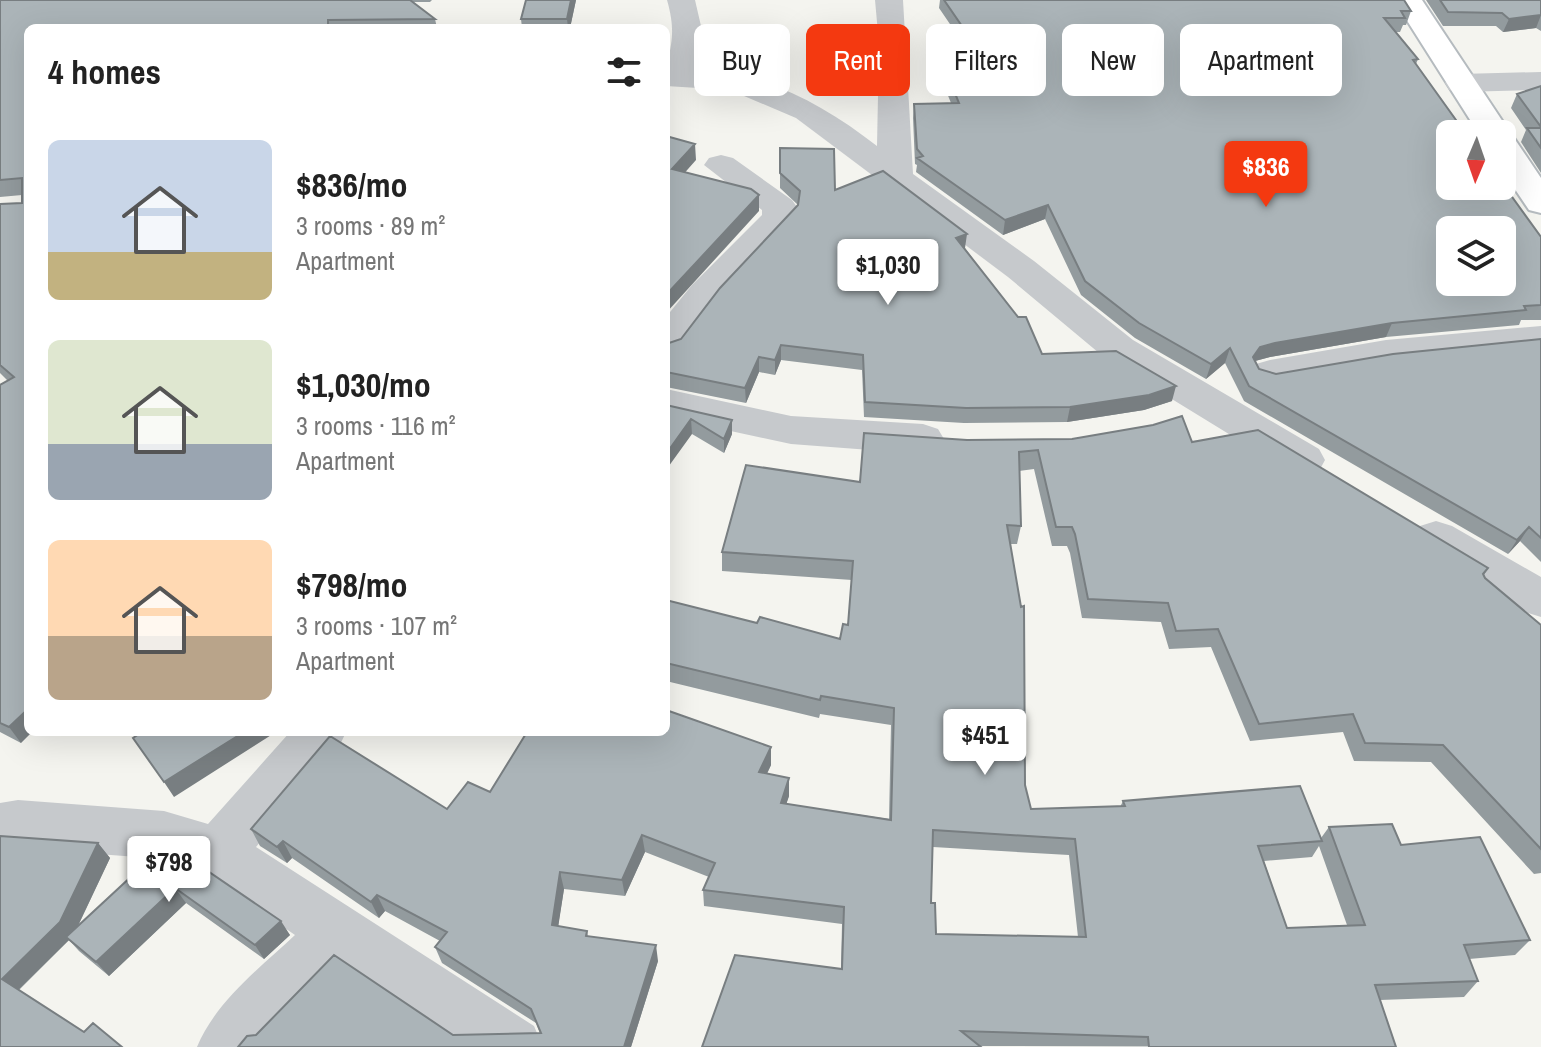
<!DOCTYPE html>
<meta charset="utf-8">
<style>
:root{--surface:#fff;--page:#f2f2f2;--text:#222;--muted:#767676;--accent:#f43910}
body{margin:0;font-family:"Archivo Narrow",sans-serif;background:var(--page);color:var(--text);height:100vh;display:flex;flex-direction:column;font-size:30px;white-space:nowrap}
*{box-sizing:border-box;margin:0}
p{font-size:26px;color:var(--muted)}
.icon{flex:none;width:44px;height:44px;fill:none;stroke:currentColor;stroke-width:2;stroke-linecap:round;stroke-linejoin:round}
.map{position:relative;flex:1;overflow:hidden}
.sheet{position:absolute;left:24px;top:24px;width:646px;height:712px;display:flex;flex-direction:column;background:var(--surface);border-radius:12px;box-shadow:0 8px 32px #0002}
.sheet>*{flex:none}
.top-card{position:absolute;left:694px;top:24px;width:726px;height:72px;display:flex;gap:16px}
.needle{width:52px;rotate:182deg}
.tools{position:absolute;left:1436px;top:120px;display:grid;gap:16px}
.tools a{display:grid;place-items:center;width:80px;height:80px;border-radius:12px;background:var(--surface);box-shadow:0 8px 32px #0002;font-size:40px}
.price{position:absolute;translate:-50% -68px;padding:0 18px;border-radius:8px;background:#fff;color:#222;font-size:26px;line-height:52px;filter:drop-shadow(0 2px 4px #0008)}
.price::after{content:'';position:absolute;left:50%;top:48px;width:24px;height:18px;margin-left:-12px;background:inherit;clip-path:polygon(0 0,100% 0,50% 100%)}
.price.on{background:var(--accent);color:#fff}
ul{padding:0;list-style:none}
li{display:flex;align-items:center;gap:24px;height:200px;padding:0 24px}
li span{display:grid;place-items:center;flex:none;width:224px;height:160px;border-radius:12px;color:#555}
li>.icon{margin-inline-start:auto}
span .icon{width:96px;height:96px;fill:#fffc;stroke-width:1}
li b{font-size:34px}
h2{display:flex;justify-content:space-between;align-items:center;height:96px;padding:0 24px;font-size:34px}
.chip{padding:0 28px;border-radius:12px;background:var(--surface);box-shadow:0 8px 32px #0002;font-size:28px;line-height:72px}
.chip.on{background:var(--accent);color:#fff}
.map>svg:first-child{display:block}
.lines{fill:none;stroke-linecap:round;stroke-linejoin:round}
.secondary-casing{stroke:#b5bbbf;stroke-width:4}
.street{fill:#c6c9cc;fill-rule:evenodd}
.secondary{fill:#fff;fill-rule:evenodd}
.wall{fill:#939b9e;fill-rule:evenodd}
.shaded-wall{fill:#787e81}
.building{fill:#abb4b8;stroke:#787e81;stroke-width:2;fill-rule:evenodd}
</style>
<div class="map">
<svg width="1541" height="1047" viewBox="0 0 1541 1047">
<rect width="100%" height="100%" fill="#f4f4ef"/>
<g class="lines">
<g class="secondary-casing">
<path id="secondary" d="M1394,0h28l89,134 -2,3 5,1 27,40v35l-12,-3 -27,-40v-36h-23z"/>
</g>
<path class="street" d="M667,0h28l9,39 -9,28c71,7 127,36 182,79l2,-102 -4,-44h28l10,174 121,87 99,79 186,109 6,11 -6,11 -15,4 -15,-4 -184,-113 -97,-81 -212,-159 -66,-28 -64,-4c0,-37 13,-44 1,-86z
M1541,72v18l-81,2 -11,-2 -4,-7 4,-7 11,-2z
M721,155l12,3 59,42 5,7 -1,11 -78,83 -38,51 -14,4v-39l26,-32 70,-70v-5l-58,-45 5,-7z
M1541,326v24l-155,16 -116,20 -14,-4 -6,-9 6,-9 14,-4 116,-20z
M666,389l125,27 132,8 15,5 6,10 -6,10 -15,5 -132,-10 -125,-27z
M1436,521l16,5 89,51v40l-16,-5 -105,-62 -6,-12 6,-12z
M290,732h56l-7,15 -83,100 278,179 9,21h-82l-119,-80 -77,80h-68c19,-46 63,-79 98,-112l-93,-64 -38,-12 -146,-11 -18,3v-48l18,-3 146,11 44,13z"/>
<use href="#secondary" class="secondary"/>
</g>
<path class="wall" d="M0,0h432l-2,2h-18l23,17 2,9h-409l-7,715 -21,-11v-347l8,-4 -8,-8v-169l22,-1v-8l-22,2z
M576,0l-6,28h-48l-1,-9z
M940,0h464l7,11 -5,14h-3l-3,7h-5l23,27 -2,5 125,173v83h-20l-2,5 -133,12 -116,20 -15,4 4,8 17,5 265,-35v223l-21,-21 -12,13 -264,-153 -19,-38 -19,16 -71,-41 -54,-43 -36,-76 -42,16 -87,-63 1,-7 -2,-1 -2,-46 1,-14 37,-1 -15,-37 2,-14 29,-3 -28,-41z
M1426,0h115v31l-5,-3 -33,4 -7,-6h-53z
M1541,86v87l-20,-31 5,-12 -15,-22 6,-14z
M780,148l55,42 130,58 77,106 130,47 -28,9 -77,12 -103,1 -100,-6 -2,-47 -81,-10 -6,15 -16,-3 -13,31 -80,-16v-43l15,-5 117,-134 -18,-17z
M666,405l66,15v14l-8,19 -32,-19z
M967,440l225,2 296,126 -4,7 1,3 56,47v248l-7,1 -103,-112 -77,-1 -11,-29 -93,9 -39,-94 -42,2 -8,-27 -79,-4 -12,-65 -3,-7h-15l-18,-77 -15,2 2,55 -4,18h-7l15,241 6,24 89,-2 3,-6 198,37 8,-11 72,18 129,95 -15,15 -46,4 9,22 -14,16 -84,3 16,47 -416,-1 -139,-77 1,-45 -138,-18 -1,-16 6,-13 -64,-25 -20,44 -61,-7 -6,37 29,5 1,6 70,24 -27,86 -178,-12 87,-2 -4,-10 -94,-60 -7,-16 5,-6 -55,-30 -6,7 -87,-60 -5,5 -27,-17 -9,-17 196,-20 43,-17 281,-27 -4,9 22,22 -3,8 103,15 2,-94 -71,-11 -1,4 -153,-37v-81l91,23 83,16 8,-14 4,-45 -130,-9v-19l138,-70zM1319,846l28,79 -60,3 -23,-67 48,-4zM933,847l136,8 9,82 -142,-3 -5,-31z
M5,836l93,7 12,15 -32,68 83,-77 129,86 -26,24 -78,-56 -77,73 -30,-25 -10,-11 -50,50 65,42 38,15h-122z"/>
<path class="shaded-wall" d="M571,0h5l-6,28h-2l-1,-9z
M1541,15l-5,13 -33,4 6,-13z
M695,144l1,16 -23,26 -1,-17z
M759,195v16l-93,102v-18z
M1048,205l-3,14 -42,16 2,-15z
M967,234l-2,14 -11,4 2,-14z
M1392,323l-6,14 -116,20 -15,4 -2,-4 7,-10 15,-4z
M781,345v15l-6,15v-15z
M1230,348l-5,15 -19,16 5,-15z
M759,357v15l-13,31 -1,-15z
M1176,386l-4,15 -28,9 -77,12 3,-15z
M691,419l1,15 -26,36v-16z
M732,420v14l-8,19v-14z
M1529,527l-9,14 -12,13 9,-14z
M28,709v23h4l-11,11 -12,-16z
M244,732h32l-102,65 -10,-15z
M771,747v18l-12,24v-17z
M789,778v18l-8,24v-17z
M642,835l3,17 -20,44 -3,-16z
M283,841l9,17 -5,5 -10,-16z
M98,843l12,15 -37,78 -7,1 3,3 -53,52 -14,-13z
M560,872l4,17 -8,52 -4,-16z
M175,888l11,15 -77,73 -13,-14z
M377,895l8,16 -6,7 -8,-16z
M281,921l9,14 -26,24 -9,-14z
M656,945l2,16 -27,86h-7z"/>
<path class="building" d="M0,0h410l25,19 -107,1v8h-300v681l-19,18 -9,-4v-338l14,-8 -14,-12v-161l22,-1v-25l-22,2z
M526,0h45l-4,19h-46z
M944,0h460l7,11h-10l4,7h-21l34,41 -5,1 53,74h-16v52h52v-3l39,54v68l-17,1 2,4 -134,13 -117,20 -15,4 -7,10 6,12 17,5 117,-20 148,-15v199l-12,-11 -12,13 -268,-154 -19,-38 -19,16 -72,-41 -54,-42 -37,-76 -43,15 -88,-62 6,-2 -6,-7 -3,-45 45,-1 -21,-51 39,-4zM1450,230h52v52h-52z
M1440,0h101v15l-32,4 -7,-6 -54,-1z
M1541,86v41l-24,-33z
M1527,128h14v20z
M666,136l29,8 -23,25 79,20 8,6 -93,100z
M780,148l54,1 1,41 48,-19 84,63 -11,4 62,79h8l16,37 74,-3 60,35 -27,9 -79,12 -104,1 -101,-6 -2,-47 -82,-10 -6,15 -16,-3 -14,31 -79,-16v-28l15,-5 39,-51 78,-83 2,-14 -20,-18z
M666,405l66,15 -8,19 -33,-20 -25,35z
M1182,416l10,26 66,-12 230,138 -5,6 2,4 56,47v224l-98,-104 -78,-2 -12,-29 -94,10 -41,-95 -42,2 -8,-28 -80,-4 -13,-65 -3,-7h-16l-18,-77 -19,2 2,74 -14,-1 14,82 3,-1 1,179 6,24 94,-3 -2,-5 177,-15 22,55 -64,5 29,82 78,-3 -36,-98 63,-3 9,21 79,-8 50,103 -66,5 14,36 -103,4 21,62h-247l-1,-10 -187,-6 20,16h-279l33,-92 107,14 2,-62 -141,-17 12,-27 -73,-28 -20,45 -62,-8 -8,53 35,6 -1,5 70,9 -32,102h-386l9,-11 9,-1 78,-80 119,80 88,-2 -10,-24 -96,-62 12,-15 -70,-37 -6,7 -88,-61 -6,6 -26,-18 79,-93 117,73 21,-27 22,10 37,-60h139v-22l105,37 -12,25 30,6 -8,25 110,17 3,-112 -73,-12 -1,4 -154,-37v-63l91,23 3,-6 80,22 3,-15 5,1 5,-64 -131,-9 24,-87 114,17 4,-49 103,7 105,-1 81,-14zM933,830l142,9 11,98 -150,-3 -1,-31h-4z
M142,732h102l-80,50 -31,-44z
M0,836l98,7 -38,79 -58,57 82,53 9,-9 29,24h-122z
M161,849l29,10 91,62 -26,24 -80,-57 -79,74 -30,-25z"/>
</svg>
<div class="tools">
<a><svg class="needle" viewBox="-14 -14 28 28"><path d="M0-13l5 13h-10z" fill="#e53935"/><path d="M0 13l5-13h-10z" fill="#767676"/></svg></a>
<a><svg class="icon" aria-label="layers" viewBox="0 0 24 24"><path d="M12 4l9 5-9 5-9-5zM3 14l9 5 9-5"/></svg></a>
</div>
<b class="price on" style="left:1266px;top:209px">$836</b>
<b class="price" style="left:888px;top:307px">$1,030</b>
<b class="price" style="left:985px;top:777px">$451</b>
<b class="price" style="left:169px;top:904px">$798</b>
<div class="top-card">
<a class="chip">Buy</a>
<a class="chip on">Rent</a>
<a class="chip">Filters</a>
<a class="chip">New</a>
<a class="chip">Apartment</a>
</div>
<section class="sheet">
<h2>4 homes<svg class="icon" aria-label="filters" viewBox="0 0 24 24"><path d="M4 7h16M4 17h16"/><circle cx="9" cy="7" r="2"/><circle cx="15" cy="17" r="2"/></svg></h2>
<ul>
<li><span style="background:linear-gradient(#c9d6e8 70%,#c2b280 0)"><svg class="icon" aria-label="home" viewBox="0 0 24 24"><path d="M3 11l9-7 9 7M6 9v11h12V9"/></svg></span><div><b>$836/mo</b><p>3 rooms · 89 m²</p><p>Apartment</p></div></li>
<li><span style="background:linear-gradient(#dfe7d0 65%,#9aa5b1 0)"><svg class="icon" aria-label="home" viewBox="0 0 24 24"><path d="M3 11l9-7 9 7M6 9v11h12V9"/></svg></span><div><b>$1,030/mo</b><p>3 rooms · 116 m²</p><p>Apartment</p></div></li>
<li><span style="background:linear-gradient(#ffd9b3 60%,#b9a48a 0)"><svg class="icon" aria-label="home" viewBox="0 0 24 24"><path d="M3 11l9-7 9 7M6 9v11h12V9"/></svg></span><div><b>$798/mo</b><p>3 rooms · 107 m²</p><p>Apartment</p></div></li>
</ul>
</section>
</div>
